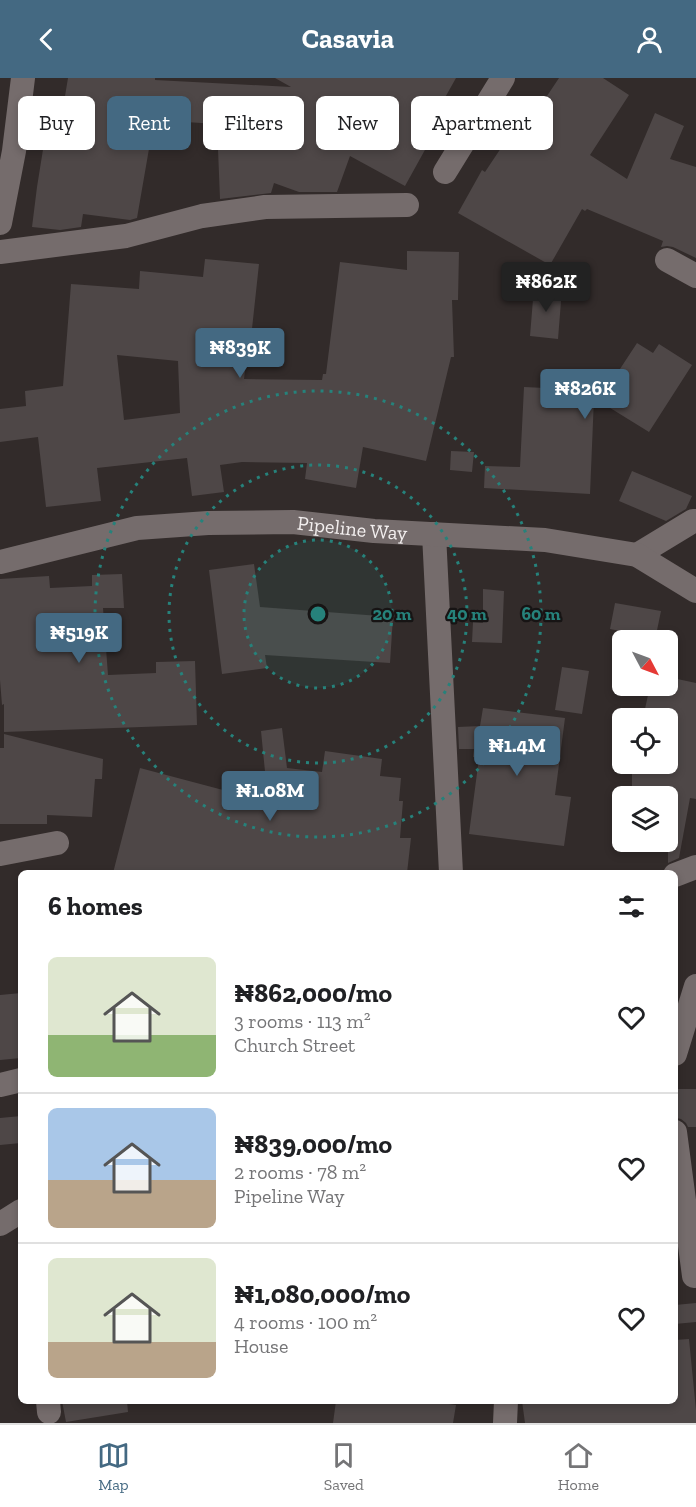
<!DOCTYPE html>
<meta charset="utf-8">
<style>
:root{--surface:#fff;--page:#f6f6f6;--text:#202124;--muted:#757577;--line:#e0e0e0;--accent:#446982}
body{margin:0;font-family:"Zilla Slab",serif;background:var(--page);color:var(--text);height:100vh;display:flex;flex-direction:column;font-size:22px;white-space:nowrap}
*{box-sizing:border-box;margin:0}
p{font-size:20px;color:var(--muted)}
.icon{flex:none;width:33px;height:33px;fill:none;stroke:currentColor;stroke-width:2;stroke-linecap:round;stroke-linejoin:round}
.map{position:relative;flex:1;overflow:hidden}
.side{position:absolute;left:18px;top:792px;width:660px;height:534px;display:flex;flex-direction:column;background:var(--surface);border-radius:9px;box-shadow:0 3px 9px #0003}
.side>*{flex:none}
.guide{position:absolute;left:18px;top:18px;width:660px;height:54px;display:flex;gap:12px}
.needle{width:39px;rotate:131deg}
.controls{position:absolute;left:612px;top:552px;display:grid;gap:12px}
.controls a{display:grid;place-items:center;width:66px;height:66px;border-radius:9px;background:var(--surface);box-shadow:0 3px 9px #0003;font-size:30px}
.price{position:absolute;translate:-50% -51px;padding:0 14px;border-radius:6px;background:var(--accent);color:#fff;font-size:20px;line-height:39px;filter:drop-shadow(0 2px 3px #0008)}
.price::after{content:'';position:absolute;left:50%;top:36px;width:18px;height:14px;margin-left:-9px;background:inherit;clip-path:polygon(0 0,100% 0,50% 100%)}
.price.on{background:#222;color:#fff}
ul{padding:0;list-style:none}
li{display:flex;align-items:center;gap:18px;height:150px;padding:0 30px}
li+li{border-top:2px solid var(--line)}
li span{display:grid;place-items:center;flex:none;width:168px;height:120px;border-radius:9px;color:#555}
li>.icon{margin-inline-start:auto}
span .icon{width:72px;height:72px;fill:#fffc;stroke-width:1}
li b{font-size:26px}
h2{display:flex;justify-content:space-between;align-items:center;height:72px;padding:0 30px;font-size:26px}
.pill{padding:0 21px;border-radius:9px;background:var(--surface);box-shadow:0 3px 9px #0003;font-size:21px;line-height:54px}
.pill.on{background:var(--accent);color:#fff}
header{display:flex;justify-content:space-between;align-items:center;height:78px;padding:0 30px;background:var(--accent);color:#fff;font-size:27px;font-weight:700}
.dock{display:flex;justify-content:space-around;align-items:center;height:84px;border-top:2px solid var(--line);background:var(--surface);font-size:16px;color:var(--muted)}
.dock a{display:grid;justify-items:center;gap:3px}
.dock .on{color:var(--accent)}
.map>svg:first-child{display:block}
.building{fill:#4e4747;fill-rule:evenodd}
.lines{fill:none;stroke-linecap:round;stroke-linejoin:round}
.street{stroke:#756c6c;stroke-width:24}
.ring{fill:none;stroke:#26827b;stroke-width:3;stroke-dasharray:3 6}
.labels{text-anchor:middle;stroke-width:4.5;stroke-linejoin:round;paint-order:stroke}
.street-label{font-size:20px;fill:#f3efef;stroke:#171414}
.centre{fill:#26827b;stroke:#171414;stroke-width:3}
.ring-label{font-size:18px;text-anchor:middle;font-weight:bold;fill:#26827b;stroke:#171414;stroke-width:4.5;stroke-linejoin:round;paint-order:stroke}
</style>
<header><svg class="icon" aria-label="back" viewBox="0 0 24 24"><path d="M15 5l-7 7 7 7"/></svg>Casavia<svg class="icon" aria-label="person" viewBox="0 0 24 24"><circle cx="12" cy="8" r="4"/><path d="M4 21q1-7 8-7t8 7"/></svg></header>
<div class="map">
<svg width="696" height="1345" viewBox="0 0 696 1345">
<rect width="100%" height="100%" fill="#322b2a"/>
<path class="building" d="M68,0h87v2l136,7 -16,-9h181l-32,57 7,4 -26,47 -55,-30 -13,36h-38l-25,-9 -3,10 -51,6 -3,-75 -63,-4 -17,98 -7,2 -47,-6 -2,13 -21,3 -28,-3 5,-40 12,-75 13,2z
M559,0h44l26,17 -39,60 37,24 28,-66 29,13 -14,33 26,8v91l-23,-11 -6,-1 -6,1 2,-6 -76,-32 -2,2 -3,-2 -32,56 -92,-52 24,-43 3,2 40,-60 8,5z
M407,173l52,1 -1,48h-6l2,57h-3l-25,104 -63,-14 -7,41 -51,-9 2,-16 -65,-1 -22,3 4,27 -32,4 -5,-38 -90,10 4,33 -55,6 -8,-70 -38,5v-33l26,-3 -1,-15 38,-5 8,-102 68,5 1,-18 63,6 2,-18 54,5 -8,74h-2l-5,41 78,1 1,-6h3l14,-112 67,8zM117,277l61,6 2,52 -56,7z
M534,209l28,2 -4,50 -28,-3z
M637,265l16,10 6,-9 33,21 -43,67 -55,-34 -4,96 -106,-6 1,-22 35,1 4,-80 42,2v-18l52,1z
M451,373l23,1 -2,20 -22,-2z
M632,393l60,25 -6,13 -20,12 -47,-20z
M254,486l6,43 133,10 -3,46 -125,-8 2,13 -45,6 -13,-104z
M122,496l2,34h-21l5,67 48,-2v-11l39,-1 2,64 -193,7v-28l-2,1 -2,-25v-101l49,-3 1,12 42,-2v-11z
M483,511l21,2 -2,52 -30,-1 1,-20 10,1z
M615,525l46,8 -6,29h-26l1,-7 -20,-4z
M562,589l27,4 -7,43 -27,-4z
M668,599l28,6v116l-6,-1 -11,60 -11,5v-67h-36v-32h36v-46h-25l7,-32h18z
M483,630l82,10 -10,77 16,2 -7,49 -95,-12 10,-76 -6,-1 1,-8h-15l-1,-22 22,-1z
M282,650l5,40 35,4 3,-21 57,8 -2,17 21,2 -2,23h4l-3,37h11l-4,35h-294l27,-105 128,34 -7,-71z
M4,656l99,25 -1,20h-7l-3,38 -45,-2v9h-47v-76h4z
M21,915v65l-21,2v-65z
M676,1011h20v38h-8l-2,-4 -5,-4 -5,-1z
M21,1038v27l-21,2v-27z
M696,1225v19l-21,2v-19z
M689,1261l7,71v13h-171l-3,-22h153v-61z
M62,1323h65l1,11 -62,10z
M336,1323h91l29,4 -3,18h-120z"/>
<g class="lines">
<g class="street">
<path d="M445,94l58,-94"/>
<path d="M0,145l14,-72 9,-73"/>
<path d="M0,174l126,-16 76,-20 63,-9 142,-2"/>
<path d="M667,182l29,16"/>
<path d="M434,456l17,339"/>
<path d="M637,477l56,-34h3"/>
<path id="s1" d="M0,484l137,-34 71,-5 85,-1 81,9 171,9 92,15 59,36"/>
<path d="M0,776l57,-11"/>
<path d="M675,797l21,-8"/>
<path d="M675,976l21,-68"/>
<path d="M0,1007l21,-5"/>
<path d="M675,1054l19,144"/>
<path d="M0,1146l21,-13"/>
<path d="M48,1323l1,11"/>
<path d="M505,1345l1,-22"/>
</g>
</g>
<circle cx="318" cy="536" r="74" fill="#26827b" fill-opacity=".12"/>
<g class="ring">
<circle cx="318" cy="536" r="74"/>
<circle cx="318" cy="536" r="149"/>
<circle cx="318" cy="536" r="223"/>
</g>
<g class="labels">
<g class="street-label">
<text dy="7" stroke="none"><textPath href="#s1" startOffset="357">Pipeline Way</textPath></text>
</g>
</g>
<circle cx="318" cy="536" r="9" class="centre"/>
<g class="ring-label">
<text x="392" y="542">20 m</text>
<text x="467" y="542">40 m</text>
<text x="541" y="542">60 m</text>
</g>
</svg>
<div class="controls">
<a><svg class="needle" viewBox="-14 -14 28 28"><path d="M0-13l5 13h-10z" fill="#e53935"/><path d="M0 13l5-13h-10z" fill="#757577"/></svg></a>
<a><svg class="icon" aria-label="locate" viewBox="0 0 24 24"><circle cx="12" cy="12" r="6"/><path d="M12 2v4M12 18v4M2 12h4M18 12h4"/></svg></a>
<a><svg class="icon" aria-label="layers" viewBox="0 0 24 24"><path d="M12 4l9 5-9 5-9-5zM3 14l9 5 9-5"/></svg></a>
</div>
<b class="price on" style="left:546px;top:235px">₦862K</b>
<b class="price" style="left:240px;top:301px">₦839K</b>
<b class="price" style="left:585px;top:342px">₦826K</b>
<b class="price" style="left:79px;top:586px">₦519K</b>
<b class="price" style="left:517px;top:699px">₦1.4M</b>
<b class="price" style="left:270px;top:744px">₦1.08M</b>
<div class="guide">
<a class="pill">Buy</a>
<a class="pill on">Rent</a>
<a class="pill">Filters</a>
<a class="pill">New</a>
<a class="pill">Apartment</a>
</div>
<section class="side">
<h2>6 homes<svg class="icon" aria-label="filters" viewBox="0 0 24 24"><path d="M4 7h16M4 17h16"/><circle cx="9" cy="7" r="2"/><circle cx="15" cy="17" r="2"/></svg></h2>
<ul>
<li><span style="background:linear-gradient(#dfe7d0 65%,#8fb573 0)"><svg class="icon" aria-label="home" viewBox="0 0 24 24"><path d="M3 11l9-7 9 7M6 9v11h12V9"/></svg></span><div><b>₦862,000/mo</b><p>3 rooms · 113 m²</p><p>Church Street</p></div><svg class="icon" aria-label="heart" viewBox="0 0 24 24"><path d="M12 20l-8-8c-3-5 5-10 8-4 3-6 11-1 8 4z"/></svg></li>
<li><span style="background:linear-gradient(#a9c7e8 60%,#b9a48a 0)"><svg class="icon" aria-label="home" viewBox="0 0 24 24"><path d="M3 11l9-7 9 7M6 9v11h12V9"/></svg></span><div><b>₦839,000/mo</b><p>2 rooms · 78 m²</p><p>Pipeline Way</p></div><svg class="icon" aria-label="heart" viewBox="0 0 24 24"><path d="M12 20l-8-8c-3-5 5-10 8-4 3-6 11-1 8 4z"/></svg></li>
<li><span style="background:linear-gradient(#dfe7d0 70%,#b9a48a 0)"><svg class="icon" aria-label="home" viewBox="0 0 24 24"><path d="M3 11l9-7 9 7M6 9v11h12V9"/></svg></span><div><b>₦1,080,000/mo</b><p>4 rooms · 100 m²</p><p>House</p></div><svg class="icon" aria-label="heart" viewBox="0 0 24 24"><path d="M12 20l-8-8c-3-5 5-10 8-4 3-6 11-1 8 4z"/></svg></li>
</ul>
</section>
</div>
<nav class="dock">
<a class="on"><svg class="icon" aria-label="map" viewBox="0 0 24 24"><path d="M3 6l6-2 6 2 6-2v14l-6 2-6-2-6 2zM9 4v14M15 6v14"/></svg>Map</a>
<a><svg class="icon" aria-label="saved" viewBox="0 0 24 24"><path d="M7 4h10v16l-5-4-5 4z"/></svg>Saved</a>
<a><svg class="icon" aria-label="home" viewBox="0 0 24 24"><path d="M3 11l9-7 9 7M6 9v11h12V9"/></svg>Home</a>
</nav>
